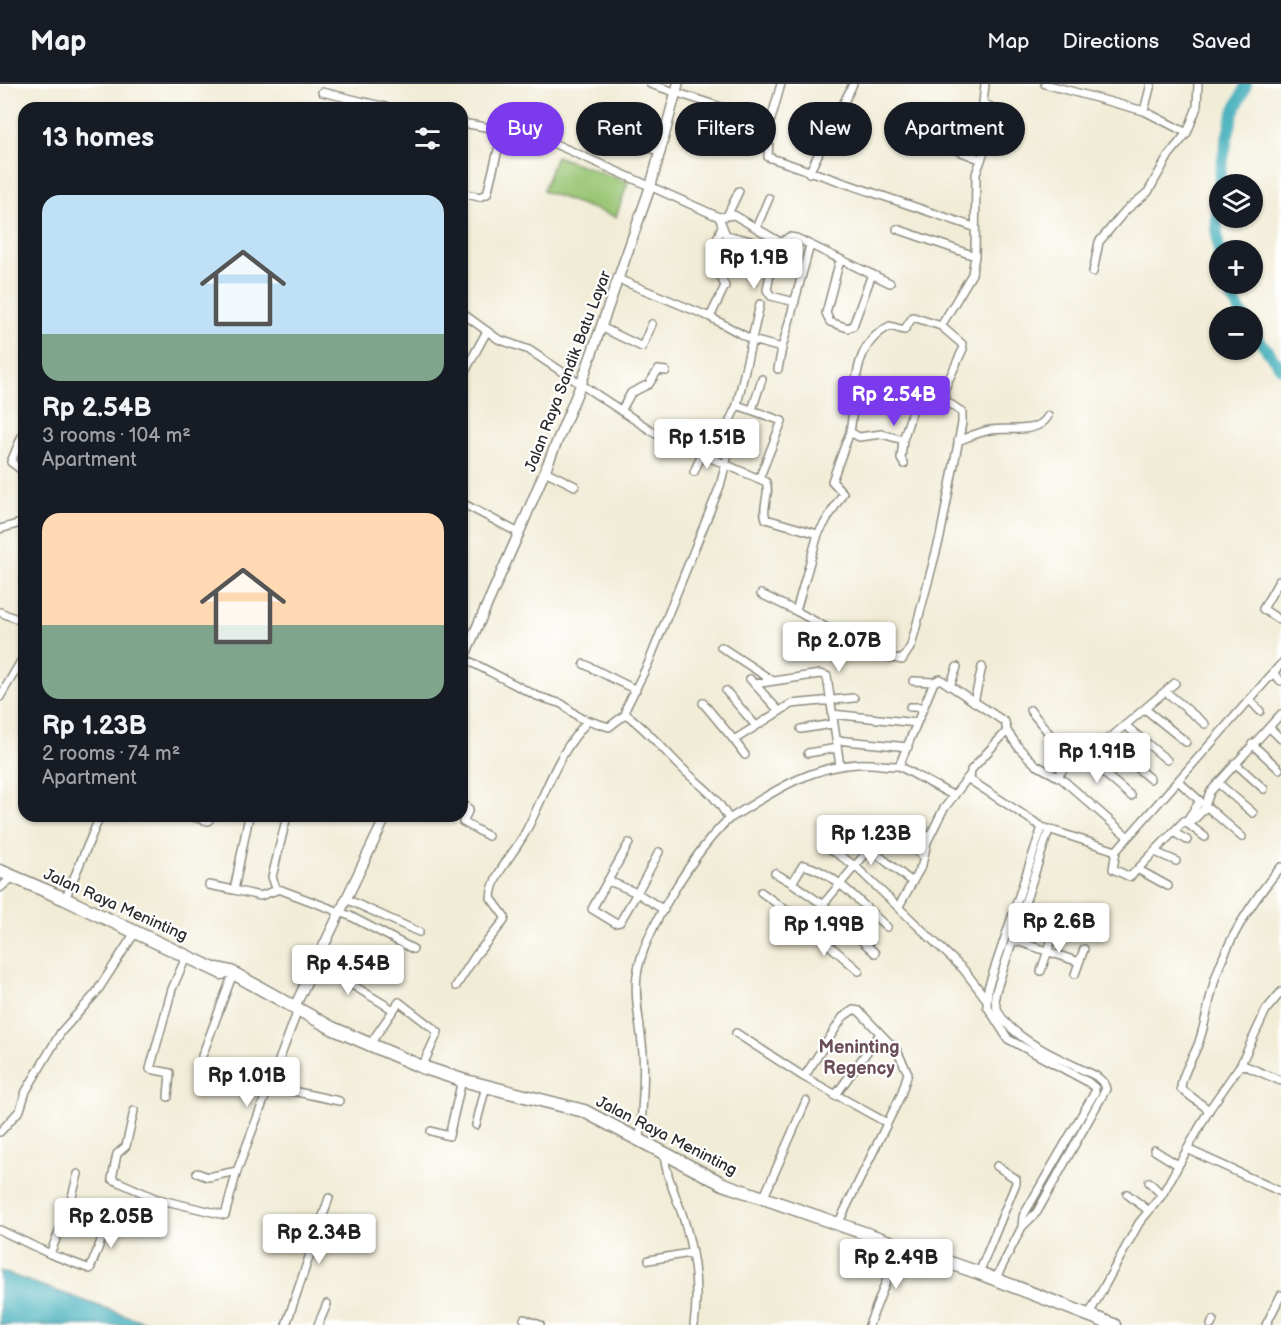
<!DOCTYPE html>
<meta charset="utf-8">
<style>
:root{--surface:#171b24;--page:#242831;--text:#f1f3f6;--muted:#9ea1a6;--line:#363941;--accent:#7c3aed}
body{margin:0;font-family:"Balsamiq Sans",sans-serif;background:var(--page);color:var(--text);height:100vh;display:flex;flex-direction:column;font-size:22px;white-space:nowrap}
*{box-sizing:border-box;margin:0}
p{font-size:20px;color:var(--muted)}
.icon{flex:none;width:33px;height:33px;fill:none;stroke:currentColor;stroke-width:2;stroke-linecap:round;stroke-linejoin:round}
.map{position:relative;flex:1;overflow:hidden}
.side{position:absolute;left:18px;top:18px;width:450px;height:720px;display:flex;flex-direction:column;background:var(--surface);border-radius:18px;box-shadow:0 2px 4px #0004}
.side>*{flex:none}
.top-card{position:absolute;left:486px;top:18px;width:570px;height:54px;display:flex;gap:12px}
.tools{position:absolute;left:1209px;top:90px;display:grid;gap:12px}
.tools a{display:grid;place-items:center;width:54px;height:54px;border-radius:50%;background:var(--surface);box-shadow:0 2px 4px #0004;font-size:30px}
.price{position:absolute;translate:-50% -51px;padding:0 14px;border-radius:6px;background:#fff;color:#222;font-size:20px;line-height:39px;filter:drop-shadow(0 2px 3px #0008)}
.price::after{content:'';position:absolute;left:50%;top:36px;width:18px;height:14px;margin-left:-9px;background:inherit;clip-path:polygon(0 0,100% 0,50% 100%)}
.price.current{background:var(--accent);color:#fff}
ul{padding:0;list-style:none}
li{display:grid;align-content:center;gap:12px;height:318px;padding:0 24px}
li span{display:grid;place-items:center;height:186px;border-radius:18px;color:#555}
li>.icon{margin-inline-start:auto}
span .icon{width:108px;height:108px;fill:#fffc;stroke-width:1}
li b{font-size:26px}
h2{display:flex;justify-content:space-between;align-items:center;height:72px;padding:0 24px;font-size:26px}
.chip{padding:0 21px;border-radius:27px;background:var(--surface);box-shadow:0 2px 4px #0004;font-size:21px;line-height:54px}
.chip.current{background:var(--accent);color:#fff}
header{display:flex;align-items:center;gap:36px;box-sizing:border-box;height:84px;padding:0 30px;background:var(--surface);border-bottom:2px solid var(--line)}
header strong{font-size:28px}
nav{display:flex;gap:33px;margin-inline-start:auto;font-size:21px}
.map>svg:first-child{display:block}
.green{fill:#99c573;stroke:#62784f;stroke-width:1.5}
.water{fill:#3aabb7;stroke:#326b71;stroke-width:1.5}
.lines{fill:none;stroke-linecap:round;stroke-linejoin:round}
.river{stroke:#3aabb7;stroke-width:12}
.street-casing{stroke:#8e8c80;stroke-width:10}
.secondary-casing{stroke:#8e8c80;stroke-width:12}
.highway-casing{stroke:#8e8c80;stroke-width:15}
.street{stroke:#fff;stroke-width:7}
.secondary{stroke:#fff;stroke-width:9}
.highway{stroke:#fff;stroke-width:12}
.labels{text-anchor:middle;stroke-width:4.5;stroke-linejoin:round;paint-order:stroke}
.street-label{font-size:16px;fill:#2b2b2b;stroke:#fff}
.neighbourhood-label{font-size:18px;font-weight:bold;fill:#6a4f57;stroke:#fff}
</style>
<header>
<strong>Map</strong>
<nav><a>Map</a><a>Directions</a><a>Saved</a></nav>
</header>
<div class="map">
<svg width="1281" height="1241" viewBox="0 0 1281 1241">
<rect width="100%" height="100%" fill="#fff"/>
<filter id="ink" filterUnits="userSpaceOnUse"><feTurbulence type="fractalNoise" baseFrequency=".0167" numOctaves="2"/><feDisplacementMap in="SourceGraphic" scale="12" xChannelSelector="R" yChannelSelector="G"/><feConvolveMatrix kernelMatrix="1 2 1 2 8 2 1 2 1" color-interpolation-filters="sRGB"/></filter>
<filter id="wash" filterUnits="userSpaceOnUse"><feTurbulence type="fractalNoise" baseFrequency=".008" numOctaves="4" result="noise"/><feDisplacementMap in="SourceGraphic" scale="24" xChannelSelector="R" yChannelSelector="G"/><feGaussianBlur stdDeviation="1.35" result="paint"/><feColorMatrix in="noise" values="0 0 0 0 0 0 0 0 0 0 0 0 0 0 0 0 0 1.4 0 .05"/><feComposite in="paint" operator="in"/></filter>
<g filter="url(#wash)">
<rect width="100%" height="100%" fill="#f1ecd6"/>
<path class="green" d="M556,72l72,26 -12,35 -73,-26z"/>
<path class="water" d="M0,1187l153,54h-153z"/>
<g class="lines">
<path class="river" d="M1220,176c-8,-47 0,-95 12,-142 3,-12 11,-22 14,-34
M1223,200l20,32
M1252,247l29,37"/>
</g>
</g>
<g filter="url(#ink)">
<g class="lines">
<g class="street-casing">
<path id="street" d="M650,0l120,39
M781,0l-11,39 -2,34 206,70
M1045,0l99,27 43,22
M322,8l68,16
M1144,27l7,-27
M462,39l41,7
M621,54l40,14
M956,66l24,9
M809,89l44,-89
M462,109l17,4 8,-3 16,-64 23,1 193,86 7,18 49,12
M727,132l12,-25
M719,133l15,-2 46,27
M756,144l13,-30
M897,145l78,27
M715,160l7,-18
M840,176l-14,53 4,9 18,6 5,-2 19,-52
M1093,188l6,-30 26,-31 23,-19 21,-37 18,-22 10,-26 1,-23
M618,195l92,38 42,23 30,8 28,-103
M795,218l-24,-6 -4,-6 8,-43 14,-10 7,1 94,45
M462,229l36,26 31,11 129,85 108,47c5,12 -5,25 0,37l52,15
M710,233l15,-31 -5,-11
M941,242l31,-52 3,-18 1,-82 21,-59 -2,-6 -12,-6 2,-19
M601,243l41,20 10,-23
M778,285l4,-21
M462,293l25,-46
M737,321l45,16 -23,58
M752,326l10,-31
M621,327l10,-18 18,-9 9,-14 8,1
M24,347l-13,31 13,10
M850,348c7,-38 -1,-86 40,-106l14,4 9,-13 28,9 21,18 1,5 -19,41 -11,-5 -13,2 -17,53 -2,19 3,5
M903,356l-21,-6 -23,3 -9,-5 -18,49 11,12 -25,41 -22,77 55,30 18,16 15,-1 18,4 9,-14 29,-109 22,-114v-11l-15,-10 -3,-12
M958,357c10,-4 21,-9 32,-11 17,-3 48,5 58,-14
M545,387l30,15
M694,388l8,-18
M462,419l57,30
M0,445l24,-7
M1279,497l-16,28 18,12
M761,510l35,17
M0,528l24,10
M721,563l52,34
M463,574l74,38 25,8 18,14 29,9 17,-13c21,16 37,35 55,53 21,21 31,23 48,52 -32,29 -86,113 -92,156 -3,24 4,53 6,78 2,29 -1,58 -3,87
M584,580l52,26
M1273,589l8,8
M750,595l29,32
M913,597l21,1
M754,600l66,-10 7,2 13,90
M950,602l7,-19
M726,607l30,35
M1166,608l39,32
M0,613l24,-41
M1250,616l10,11
M974,618l8,-35
M703,619l31,37
M910,623h14
M1145,625l41,33
M1030,626l39,48
M626,630v-6l22,-44 72,-178 13,-51 -3,-15 7,-15 23,-101
M832,630l85,9
M1125,641l42,35
M1269,643l12,12
M801,645l32,-5
M1007,647l-36,39 -1,10 72,47 74,24 165,-187
M836,656l72,7
M1105,656l45,39
M1252,660l27,25
M1079,668l52,44
M808,669l29,-5
M745,671l-11,-15 57,-36 63,-6
M1235,679l29,26
M899,682l55,30
M1058,693l14,-22 38,-17 65,-55
M1178,697l22,20 -11,16
M1218,699l35,30
M462,719l7,6 -6,13 25,14
M1205,721l37,32
M189,732l19,5 4,-5
M249,732l-15,74 26,6 17,-6
M287,732l-15,61 4,11 74,28 63,33
M729,735c41,-25 78,-52 128,-55 14,-1 28,2 42,2l35,-84 6,-3 65,43 2,9 12,17 17,17 26,14 65,57
M1190,740l14,-15 6,-17 71,-78
M840,741l72,57
M1173,748l14,8
M629,759l-37,66 23,14 5,-1 17,-29 27,17
M826,762l29,20 31,-36 10,4 27,23
M1116,767l-3,18 17,8 54,-56 21,16
M1155,768l21,9
M1139,786l29,16
M775,789l17,10
M609,797l28,12 22,-41
M209,801l25,5
M0,804l13,-11
M761,808l45,33 49,-59 109,104 23,30
M65,815l35,-83
M346,815l73,33
M899,822l23,-41 5,-23 16,-32 26,-34
M806,841l53,46
M1014,856l65,22
M875,869l-53,-49 -30,-21 11,-18c32,7 60,41 84,62
M316,879l76,46
M1041,887l14,-41
M1075,890l9,-25
M456,902l20,-31 28,-34 1,-4 -14,-19c1,-24 23,-44 34,-65 22,-41 30,-77 63,-112
M1281,908l-15,18 -25,54 40,17
M736,949l68,44 83,46
M370,960l29,-42 39,30 -16,35
M202,972l29,-77
M804,993l39,-60 10,-7 6,1 38,40 11,22 -7,22 -63,129
M269,1002l70,15
M835,1012l45,-62
M168,1013l2,-24 -20,-4 22,-80 15,-34
M1209,1026l-28,-21c0,-15 13,-32 18,-47 7,-21 10,-42 16,-63 14,-43 37,-78 66,-112
M134,1027l-8,35 -9,8 -5,25 45,20 68,16 12,-44 61,-161
M476,1041l10,-39
M431,1047l18,5 13,-56
M0,1048l20,-22 6,-19 35,-59 35,-39 40,-62
M1187,1065l94,43
M1154,1066l24,15
M664,1070c2,24 13,43 20,66 10,33 15,71 10,105
M197,1089l11,4 29,-6
M1149,1098l13,13
M1127,1110l22,17
M763,1115l43,-98
M1022,1143l15,-15 69,-123 -2,-6 -8,-7c-28,-14 -111,-45 -100,-85l53,-161
M0,1146l50,24 40,15 19,-49
M50,1170l20,-50 8,-30
M649,1176l41,-7
M979,1189l37,-90v-4l-19,-13
M995,1196l27,-53 1,-11 72,-124v-4l-7,-6 -80,-43 -21,-33 1,-18 54,-161
M1088,1232l51,-93 23,-28 47,-85 32,-46
M524,1235l16,6
M286,1241l43,-127
M318,1241l9,-21
M869,1241l31,-79
M1211,1241l2,-5
M1266,1241l15,-30"/>
</g>
<g class="secondary-casing">
<path id="secondary" d="M462,577l57,-128 62,-149 70,-199 27,-101
M294,924l92,-192"/>
</g>
<g class="highway-casing">
<path id="highway" d="M0,787l65,28 157,74
M218,885l13,3 101,56 90,39 40,13 122,31 139,73 256,89 135,52"/>
</g>
<use href="#street" class="street"/>
<use href="#secondary" class="secondary"/>
<use href="#highway" class="highway"/>
</g>
</g>
<g class="labels">
<g class="street-label">
<text transform="translate(567 287) rotate(-69)" y="6">Jalan Raya Sandik Batu Layar</text>
<text transform="translate(116 820) rotate(24)" y="6">Jalan Raya Meninting</text>
<text transform="translate(667 1051) rotate(27)" y="6">Jalan Raya Meninting</text>
</g>
<g class="neighbourhood-label">
<text x="859" y="969">Meninting<tspan x="859" dy="21">Regency</tspan></text>
</g>
</g>
</svg>
<div class="tools">
<a><svg class="icon" aria-label="layers" viewBox="0 0 24 24"><path d="M12 4l9 5-9 5-9-5zM3 14l9 5 9-5"/></svg></a>
<a>+</a>
<a>−</a>
</div>
<b class="price" style="left:754px;top:206px">Rp 1.9B</b>
<b class="price current" style="left:894px;top:343px">Rp 2.54B</b>
<b class="price" style="left:707px;top:386px">Rp 1.51B</b>
<b class="price" style="left:839px;top:589px">Rp 2.07B</b>
<b class="price" style="left:1097px;top:700px">Rp 1.91B</b>
<b class="price" style="left:871px;top:782px">Rp 1.23B</b>
<b class="price" style="left:1059px;top:870px">Rp 2.6B</b>
<b class="price" style="left:824px;top:873px">Rp 1.99B</b>
<b class="price" style="left:348px;top:912px">Rp 4.54B</b>
<b class="price" style="left:247px;top:1024px">Rp 1.01B</b>
<b class="price" style="left:111px;top:1165px">Rp 2.05B</b>
<b class="price" style="left:319px;top:1181px">Rp 2.34B</b>
<b class="price" style="left:896px;top:1206px">Rp 2.49B</b>
<div class="top-card">
<a class="chip current">Buy</a>
<a class="chip">Rent</a>
<a class="chip">Filters</a>
<a class="chip">New</a>
<a class="chip">Apartment</a>
</div>
<section class="side">
<h2>13 homes<svg class="icon" aria-label="filters" viewBox="0 0 24 24"><path d="M4 7h16M4 17h16"/><circle cx="9" cy="7" r="2"/><circle cx="15" cy="17" r="2"/></svg></h2>
<ul>
<li><span style="background:linear-gradient(#bfe0f5 75%,#7fa58c 0)"><svg class="icon" aria-label="home" viewBox="0 0 24 24"><path d="M3 11l9-7 9 7M6 9v11h12V9"/></svg></span><div><b>Rp 2.54B</b><p>3 rooms · 104 m²</p><p>Apartment</p></div></li>
<li><span style="background:linear-gradient(#ffd9b3 60%,#7fa58c 0)"><svg class="icon" aria-label="home" viewBox="0 0 24 24"><path d="M3 11l9-7 9 7M6 9v11h12V9"/></svg></span><div><b>Rp 1.23B</b><p>2 rooms · 74 m²</p><p>Apartment</p></div></li>
</ul>
</section>
</div>
